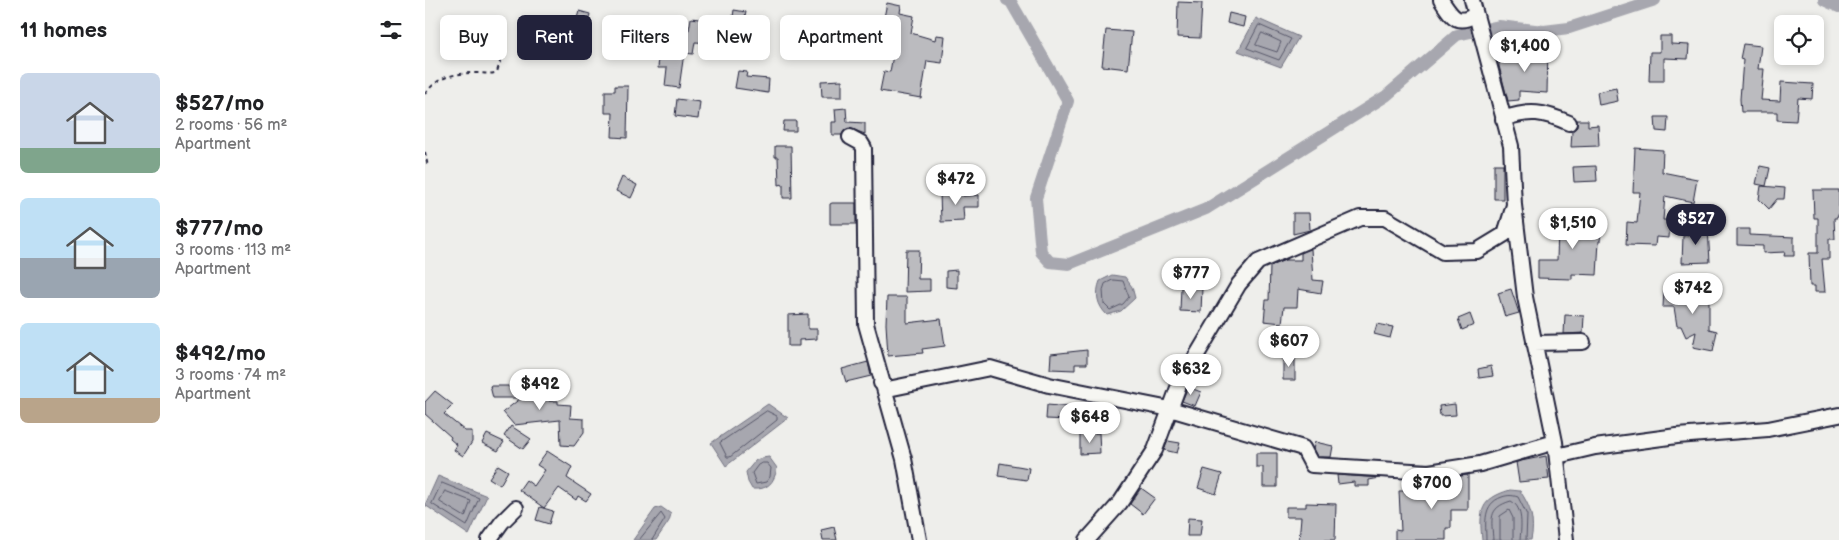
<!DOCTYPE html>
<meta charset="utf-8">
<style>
:root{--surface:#fff;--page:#f6f6f6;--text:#202124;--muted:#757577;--accent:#22223b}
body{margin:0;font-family:"Balsamiq Sans",sans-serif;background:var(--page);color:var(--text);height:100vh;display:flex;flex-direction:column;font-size:19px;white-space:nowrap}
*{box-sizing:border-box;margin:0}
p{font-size:16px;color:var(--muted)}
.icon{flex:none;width:28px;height:28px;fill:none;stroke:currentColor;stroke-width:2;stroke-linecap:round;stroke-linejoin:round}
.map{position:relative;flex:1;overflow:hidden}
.side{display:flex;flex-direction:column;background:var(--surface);width:425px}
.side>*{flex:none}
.hud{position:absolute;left:15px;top:15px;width:475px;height:45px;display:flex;gap:10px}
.buttons{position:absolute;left:1349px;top:15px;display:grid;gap:10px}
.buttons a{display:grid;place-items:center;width:50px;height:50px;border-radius:8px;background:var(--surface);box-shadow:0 2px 8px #0003;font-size:25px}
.price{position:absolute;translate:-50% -42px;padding:0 11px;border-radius:18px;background:#fff;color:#222;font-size:16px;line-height:32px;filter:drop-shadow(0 1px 2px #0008)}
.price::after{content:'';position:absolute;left:50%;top:30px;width:15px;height:11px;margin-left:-8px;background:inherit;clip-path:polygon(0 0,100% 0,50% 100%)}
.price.selected{background:var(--accent);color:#fff}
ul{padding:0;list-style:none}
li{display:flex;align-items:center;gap:15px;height:125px;padding:0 20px}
li span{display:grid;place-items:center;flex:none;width:140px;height:100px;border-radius:8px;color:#555}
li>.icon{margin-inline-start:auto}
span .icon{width:60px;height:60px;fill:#fffc;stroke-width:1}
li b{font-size:21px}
h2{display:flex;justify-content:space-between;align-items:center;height:60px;padding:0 20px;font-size:21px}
.tag{padding:0 18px;border-radius:8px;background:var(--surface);box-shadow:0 2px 8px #0003;font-size:18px;line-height:45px}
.tag.selected{background:var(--accent);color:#fff}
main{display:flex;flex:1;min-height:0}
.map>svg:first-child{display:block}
.water{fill:#a7a7af;stroke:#727281}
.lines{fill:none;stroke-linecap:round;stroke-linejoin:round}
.shore{stroke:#575769;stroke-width:1}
.canal{stroke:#a7a7af;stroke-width:12}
.building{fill:#bbbbbf;stroke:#22223b}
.minor-casing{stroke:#22223b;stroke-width:18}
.path{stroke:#22223b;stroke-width:2;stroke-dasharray:4 4;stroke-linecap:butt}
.minor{stroke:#f6f6f2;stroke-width:14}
</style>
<main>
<section class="side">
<h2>11 homes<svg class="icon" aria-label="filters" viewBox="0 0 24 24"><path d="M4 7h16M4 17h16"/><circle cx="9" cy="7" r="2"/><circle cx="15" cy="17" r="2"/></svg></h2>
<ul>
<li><span style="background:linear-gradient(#c9d6e8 75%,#7fa58c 0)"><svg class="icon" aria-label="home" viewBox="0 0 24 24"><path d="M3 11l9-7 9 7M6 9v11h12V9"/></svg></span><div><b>$527/mo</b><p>2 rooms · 56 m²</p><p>Apartment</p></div></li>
<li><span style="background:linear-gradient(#bfe0f5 60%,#9aa5b1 0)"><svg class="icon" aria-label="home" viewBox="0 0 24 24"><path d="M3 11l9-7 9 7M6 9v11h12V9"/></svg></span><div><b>$777/mo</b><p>3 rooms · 113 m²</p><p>Apartment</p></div></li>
<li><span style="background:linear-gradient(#bfe0f5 75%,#b9a48a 0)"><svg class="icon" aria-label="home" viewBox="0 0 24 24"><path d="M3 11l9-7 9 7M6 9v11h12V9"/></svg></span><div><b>$492/mo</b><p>3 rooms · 74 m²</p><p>Apartment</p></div></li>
</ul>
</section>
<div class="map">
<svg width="1414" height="540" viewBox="0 0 1414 540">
<rect width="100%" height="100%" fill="#eeeeeb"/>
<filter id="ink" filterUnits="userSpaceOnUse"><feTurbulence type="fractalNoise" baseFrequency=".02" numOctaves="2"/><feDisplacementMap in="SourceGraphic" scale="10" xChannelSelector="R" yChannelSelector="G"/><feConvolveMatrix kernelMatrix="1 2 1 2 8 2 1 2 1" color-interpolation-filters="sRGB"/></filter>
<g filter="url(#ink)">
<path class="water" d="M831,18l43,19 -18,30 -43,-16z
M687,275l13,2 7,10 3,11 -14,13 -14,4c-10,-10 -12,-21 -7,-34z
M343,404l20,14 -62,48 -15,-23z
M337,458l7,-1 8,11c-3,15 -9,22 -25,21l-4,-7 -2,-10 10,-12z
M13,476l49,20 -18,39 -44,-30z
M1085,490l10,1c11,16 15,30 11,49h-49c-3,-29 -2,-41 28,-50z
M236,507l10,7 -2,7 -13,19h-23l22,-31z"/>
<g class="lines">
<path class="shore" d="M834,25l32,14 -12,21 -32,-12z
M837,33l19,9 -4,10 -21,-7z
M688,280l10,1 6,16 -6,7 -13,6 -6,-6 -1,-14 2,-6z
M342,411l10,5v4l-47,37h-3l-7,-14z
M338,463h4l4,5 -1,9 -4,5 -10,2 -4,-11 6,-8z
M17,483l37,15 -12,28 -35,-22z
M20,491l26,10 -6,16 -25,-15z
M214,540l22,-27 4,6 -13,21
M1061,540c0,-17 -4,-36 16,-43 6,-2 10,-2 16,0l9,18 -1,25
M1068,540c-1,-20 -6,-32 18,-39 13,7 10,27 9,39
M1075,540v-24l9,-6 4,8v22"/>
<path class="canal" d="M582,0l4,2 57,99 -32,97 5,54 9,10 19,2 137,-55 180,-113 71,-61 42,-9 45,5 25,-3 86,-28
M1399,0l15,7"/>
</g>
<path class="building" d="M753,2l24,1 -2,35 -23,-1z
M462,3l14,3 -1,7 14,3 -3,17 24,7 1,-5 9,1 -3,27 -15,-2 -6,37 -41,-7 4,-20 6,1 4,-23 -29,-2 -1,3 -30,-5 -3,8 -14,-6 -35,-4 2,-14 21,2 -1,2 31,9 2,-9h37l1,-6h7z
M309,10l12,2 -5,22h3l-1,11 -48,-3 -2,12 -9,-1 -5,35 -14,-2 2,-18h-9l3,-32 -6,-1 2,-10 32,5 2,-12 41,5z
M154,11l11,3 -6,26 -12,-3z
M804,13l16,4 -2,10 -16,-4z
M681,30l26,2 -4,37 -26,-3z
M1235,36h11v8l18,1 -1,14 -24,-1v23h-15l1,-29h10z
M1318,44l18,2 -3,23h6l-3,31 19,1 1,-19 32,2 -1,15 -14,-1 -2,23 -19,-1v-8h-36l-1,-13 3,-39 -3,-1z
M1110,46h13l-1,47 -28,-2v9l-11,1 -9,-35v-10l36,2z
M313,71l9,1 -1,5 23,2 -1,14 -33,-5z
M417,80v17h-20l-1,-16z
M190,86h13l-1,52 -15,-1 1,-24h-8v-22h10z
M1191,88l2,13 -19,4 -2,-13z
M252,99l23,3 -2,17 -23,-3z
M421,108l1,14 18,1v11l-16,-6 -4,2 -3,5h-10v-13h4l-1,-13z
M1230,117h13l-1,15 -11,-1z
M1152,120h11v6l10,-1 1,21 -28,1 1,-16 5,-4z
M359,121h12v10h-13z
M350,146h16l1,52h-9v-14l-4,1 -1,-28h-3z
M1210,148l28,2 -1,22 35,7 -4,23 -28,-6 -2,24h7l-1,18 -13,-1 -1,9 -29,-1 1,-23 10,1 3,-31h-7z
M1069,164h9v35h-9z
M1171,166l1,15 -23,1 -1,-15z
M1335,166l10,2 -4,18 -10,-2z
M197,177l15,8 -6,13 -15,-7z
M1336,186l24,2 -1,11h-7l-8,10 -10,-10z
M1388,190h26v23l-2,5h-3l1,21h-6v20h-7l3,33h-10v-6h-5l-1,-33h9v-35h-4z
M538,192v4l16,-1v12h-16l1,14 -23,1 -1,-29z
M407,203h24v21h-26v-20z
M868,213h16l1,17 -17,4z
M1123,217h25v4l29,3 -2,17h-1l-2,34 -25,-1v5l-34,-1v-18h19l1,-32h-10z
M1263,227l20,1 2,34 -28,1 1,-27h5z
M1312,229h12v6l45,2v19h-10l1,-4 -22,1v-7l-26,-1z
M886,249l2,31 10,1 -2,12 -23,-4 -1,18h-13l-2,16 -18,-2 2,-21h3l1,-34 15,-6h16v-7z
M481,250h13l-1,29h12v12l-25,1z
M532,270v18l-11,-1v-16z
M756,287l21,1 -1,24 -21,-1z
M1086,289l8,24 -14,4 -7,-24z
M1239,290h45v39l8,2 -4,20 -20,-4 3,-15 -10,5 -5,-11h-4l-3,-19h-11z
M462,297h20v26l34,-4 4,27 -23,3 1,4 -35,3 -2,-32z
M383,314v15h9v10l-18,1v6h-11v-31z
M1045,314l4,11 -12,5 -4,-11z
M1140,315l19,1 -1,17 -19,1z
M952,324l16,3 -3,11 -16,-4z
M662,350v14h-12v6l-25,-1 1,-15z
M858,356h12v24h-12z
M443,362l3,14 -25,6 -4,-13z
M1066,366l2,10 -14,2 -1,-9z
M65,386h19v2l40,-1v14h9v3l13,1 -1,13 14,1v13l-10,14 -13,-1 -1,-25 -46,5 -11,-13 18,-14h-28z
M763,387l13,5 -6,14 -13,-5z
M10,391l18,14 -9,9 21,17h7v11l-9,14 -9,-6 3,-5 -7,-6 1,-2 -26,-23v-12z
M1030,404l1,11 -16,1 -1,-10z
M622,405l24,2 -1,13 -24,-1z
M86,426l20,13 -8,10 -19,-13z
M674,433l1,20 -20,1v-20z
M62,434l17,8 -6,9 -16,-8z
M743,441l12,2 -3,10 -13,-3z
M890,442l18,4 -2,11h-14l-4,-8z
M122,451l25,16 -5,11 24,16 -5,7 -8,-5 -2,4 -17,-12 -15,20 -25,-18 7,-10 8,6 11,-16 -8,-5z
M831,453h21v34h-14v-20h-7z
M1121,456l3,23 -30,3 -3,-20z
M575,463l29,5 -2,12 -29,-4z
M73,465l10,6 -8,14 -11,-7z
M779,469l18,5 -6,20 -18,-6z
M912,475l43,3 -11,2v6h-15v-4l-16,2z
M1043,475v35h-17v18h-5v12h-51v-10l6,1 -2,-40h40v-12z
M716,488l14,10 -12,16 -13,-10z
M881,503l30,1 -1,36h-36l2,-23h-15v-10h20z
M115,507l13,4 -4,13 -13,-4z
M763,518l14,1 -2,17h-13z
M409,527l3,13h-14l-2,-10z"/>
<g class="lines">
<g class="minor-casing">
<path id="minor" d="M1016,0c11,16 15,26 34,15
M1047,0l39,146 3,59 11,92 30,145 11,98
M1078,119c27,-10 41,-7 66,4
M425,137l11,6 3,5 2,176 38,135 15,81
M1109,343l49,-1
M456,383l7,6 102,-21 59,17 121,24 133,39 9,17 117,7 51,-8 75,-22
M1132,456l38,-9 82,-11 91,-7 71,-14
M64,540l13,-18 14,-14
M662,540l33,-37 35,-53 24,-65 60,-101 19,-22 102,-44h25l58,34 34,-1 28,-17 9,-29"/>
</g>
<path class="path" d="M0,94c13,-18 30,-21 52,-21 7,0 13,2 20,-1l3,-10 -5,-26
M0,152l3,15"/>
<use href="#minor" class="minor"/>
</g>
</g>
</svg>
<div class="buttons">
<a><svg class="icon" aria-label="locate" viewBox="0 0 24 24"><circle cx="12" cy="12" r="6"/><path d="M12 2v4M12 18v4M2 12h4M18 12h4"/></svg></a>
</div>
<b class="price" style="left:1100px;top:73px">$1,400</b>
<b class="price" style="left:531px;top:206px">$472</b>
<b class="price selected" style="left:1271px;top:246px">$527</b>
<b class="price" style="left:1148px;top:250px">$1,510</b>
<b class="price" style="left:766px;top:300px">$777</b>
<b class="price" style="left:1268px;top:315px">$742</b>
<b class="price" style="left:864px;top:368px">$607</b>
<b class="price" style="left:766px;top:396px">$632</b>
<b class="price" style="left:115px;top:411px">$492</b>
<b class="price" style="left:665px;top:444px">$648</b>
<b class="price" style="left:1007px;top:510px">$700</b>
<div class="hud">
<a class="tag">Buy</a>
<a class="tag selected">Rent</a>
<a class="tag">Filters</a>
<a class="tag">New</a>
<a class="tag">Apartment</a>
</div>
</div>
</main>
